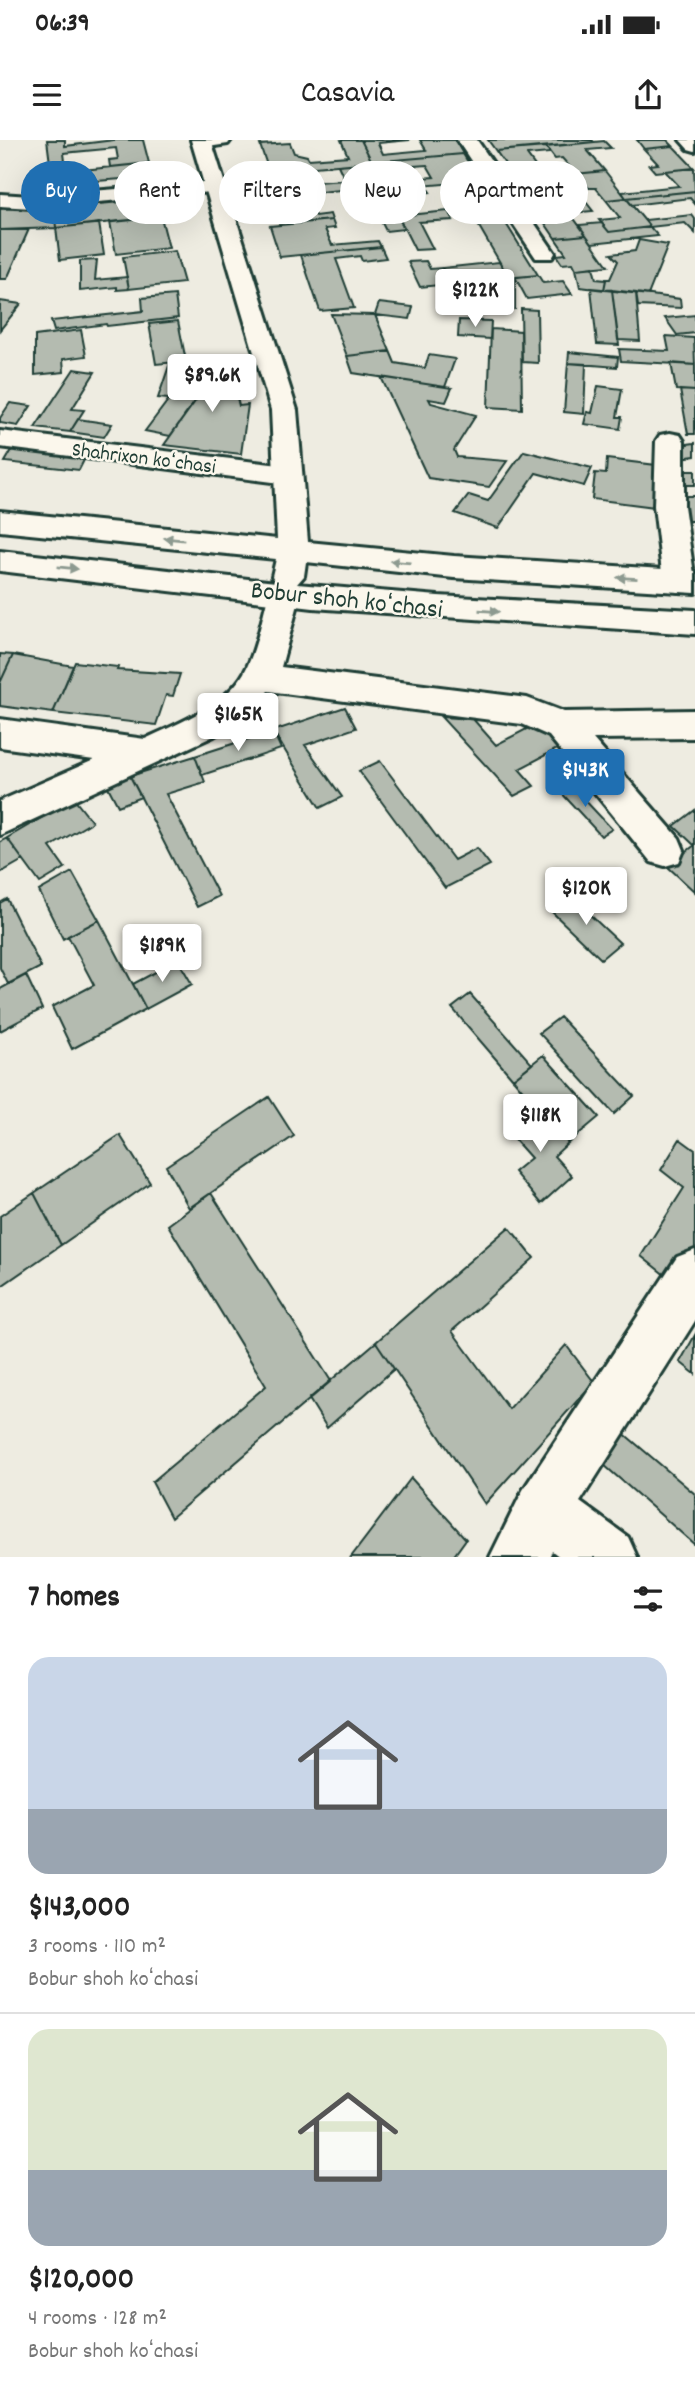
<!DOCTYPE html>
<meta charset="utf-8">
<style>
:root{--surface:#fff;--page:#f2f2f2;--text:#222;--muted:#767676;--line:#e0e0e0;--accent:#1f6fb2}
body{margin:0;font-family:Dekko,sans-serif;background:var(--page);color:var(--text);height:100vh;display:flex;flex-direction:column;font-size:26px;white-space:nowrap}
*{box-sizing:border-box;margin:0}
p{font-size:23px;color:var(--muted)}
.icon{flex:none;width:38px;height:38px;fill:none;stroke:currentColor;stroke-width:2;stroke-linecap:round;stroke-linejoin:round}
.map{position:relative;height:1417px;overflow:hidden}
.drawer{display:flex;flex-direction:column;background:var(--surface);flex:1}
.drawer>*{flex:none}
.banner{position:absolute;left:21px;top:21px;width:654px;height:63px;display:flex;gap:14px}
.price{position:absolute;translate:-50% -60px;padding:0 16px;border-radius:7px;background:#fff;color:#222;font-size:23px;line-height:46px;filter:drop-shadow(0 2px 4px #0008)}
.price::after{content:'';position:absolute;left:50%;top:42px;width:21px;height:16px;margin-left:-10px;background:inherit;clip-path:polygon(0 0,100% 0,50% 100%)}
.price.on{background:var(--accent);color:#fff}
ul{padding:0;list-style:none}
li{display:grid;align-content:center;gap:14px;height:371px;padding:0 28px}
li+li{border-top:2px solid var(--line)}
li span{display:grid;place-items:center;height:217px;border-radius:21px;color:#555}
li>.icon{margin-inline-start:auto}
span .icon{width:126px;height:126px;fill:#fffc;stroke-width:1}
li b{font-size:30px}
h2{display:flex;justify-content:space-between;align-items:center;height:84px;padding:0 28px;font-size:30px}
.tag{padding:0 24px;border-radius:32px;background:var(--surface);box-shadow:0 7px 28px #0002;font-size:24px;line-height:63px}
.tag.on{background:var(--accent);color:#fff}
.status{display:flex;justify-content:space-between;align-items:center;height:49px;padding:0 35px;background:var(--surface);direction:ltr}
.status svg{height:19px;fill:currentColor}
header{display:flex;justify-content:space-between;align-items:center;height:91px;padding:0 28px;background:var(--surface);font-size:32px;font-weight:600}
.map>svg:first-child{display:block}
.building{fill:#b4bbb0;stroke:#1f3d34;stroke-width:2;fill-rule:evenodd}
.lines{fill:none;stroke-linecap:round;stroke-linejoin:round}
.minor-casing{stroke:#1f3d34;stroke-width:6}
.major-casing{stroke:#1f3d34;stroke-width:6}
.minor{fill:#fbf7ec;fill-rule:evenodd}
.major{fill:#fbf7ec;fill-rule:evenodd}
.oneway{fill:#8d9a90}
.labels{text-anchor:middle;stroke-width:5;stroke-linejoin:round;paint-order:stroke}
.far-street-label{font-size:21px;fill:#1f3d34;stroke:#fbf7ec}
.street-label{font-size:26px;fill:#1f3d34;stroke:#fbf7ec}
</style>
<div class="status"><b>06:39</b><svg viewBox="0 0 49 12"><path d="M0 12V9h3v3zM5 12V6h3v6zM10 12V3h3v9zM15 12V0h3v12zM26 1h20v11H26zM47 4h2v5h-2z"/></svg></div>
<header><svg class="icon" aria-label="menu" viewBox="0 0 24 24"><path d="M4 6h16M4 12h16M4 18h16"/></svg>Casavia<svg class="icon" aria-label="share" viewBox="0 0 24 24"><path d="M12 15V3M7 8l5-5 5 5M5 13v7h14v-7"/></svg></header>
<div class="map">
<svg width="695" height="1417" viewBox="0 0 695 1417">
<rect width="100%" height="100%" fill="#eeece1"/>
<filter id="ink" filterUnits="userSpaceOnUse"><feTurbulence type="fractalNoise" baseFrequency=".0143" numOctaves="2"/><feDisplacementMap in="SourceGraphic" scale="14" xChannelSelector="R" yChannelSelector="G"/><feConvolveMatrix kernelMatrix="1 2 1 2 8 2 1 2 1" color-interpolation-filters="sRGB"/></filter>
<g filter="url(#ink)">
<path class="building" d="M47,0h18v6l49,-6h29l6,23 -39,4 -1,-7 9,-1 -2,-11 -52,5 2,16 -15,2z
M341,0h20l11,22 -103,9 -9,-26 30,-2 4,10 13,3 2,3 39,-3z
M361,0h49l-32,3 5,11 43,-4 -6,-10h35l8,14 -91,8z
M488,0h104l2,2 -98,9z
M637,0h30l6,6 -29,3z
M604,1l7,7 -24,2 18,21 -51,5 -6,-8 21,-2 -7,-8 -7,1 -9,-12z
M673,6l21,22 -39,4 -6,-7 9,-1 -14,-15z
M546,7l4,6 -23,2 16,22 -27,3 -20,-29z
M463,14l17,27 -95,8 -13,-27zM427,25l7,12 -43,3 -6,-12z
M372,22l12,24 -107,10 -8,-25 41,-4 6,15 29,-2 -7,-15z
M149,23l5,20 -32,4 -1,-8 -36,3 1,8 -28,3 -3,-20z
M694,28l1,23 -69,7 -4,-6 57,-6 -14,-15z
M605,31l21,27 -20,2 -10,-12h-7l-4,-5 -21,2 4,6 -15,1 -4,-5 -27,3 -6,-10z
M480,41l17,28 -45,4 -5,-10 15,-1 -11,-19z
M384,46l1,3 12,24 -19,2 -12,-27z
M426,46l4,6 -42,3 -3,-6z
M695,51v13l-5,-6 -58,7 -6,-7z
M307,54l4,11 -30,2 -4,-11z
M156,56l5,21 -105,11 -2,-22z
M626,58l24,29 -41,5 -10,-12 21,-2 -14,-18z
M586,62l7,9 -23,2 16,22 -31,3 -21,-31z
M311,65l4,11 15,-2 2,6 -45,4 -6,-17z
M54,66l2,22 -56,2v-21z
M497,69l41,66 -29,3 -39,-67z
M448,71l5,9 -34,2 14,27 -18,1 -17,-34z
M397,73l7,16 -18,2 -8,-16z
M692,75l3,4v14l-10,-10 -35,4 -5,-7z
M161,77l8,31 -53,6 -6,-32z
M332,80l3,8 -10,1 7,16 46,-4 3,6 -101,10 -10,-31z
M99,83l5,32 -44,5 -4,-32z
M602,83l7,9 41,-5 8,9 -66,7 -13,-18z
M29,89l-22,50h-7v-49z
M586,95l22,31 -32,3 -3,-6 -11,1 -6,-9 10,-1 -11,-16z
M639,100l29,5 -20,50 -44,-5 2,-11h4l8,-18 -7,-7 24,-3z
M381,107l5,11 -24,3 -2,-5 -24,3 18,49 -34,3 -19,-56z
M175,111l9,32 -55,6 -6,-32z
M97,120l-2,20 32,-3 2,12 -12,1v-3l-37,4v-30z
M426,121l4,8 12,-1 8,16 -30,3 -12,-25z
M499,122l10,16 -59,6 -8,-16z
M593,127l3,12 10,1 -2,10 -24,-3 -4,-18z
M538,135l5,8 20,-2 9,13 -45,5 -12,-22z
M515,137v32l-36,-2v-15l9,1v-13z
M591,148l21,2 7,55 -22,-1z
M612,150l24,3 4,48 -22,-1z
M636,153l44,6 1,9 -43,-2z
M175,155l3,23 -71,8 -1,-2 -52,7 -3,-10 92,-10 -1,-13z
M0,161l21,3 -21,26z
M379,163l34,4 -3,12 -35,-4z
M521,169l16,1 1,53 -16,-1z
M331,174l44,1 15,36 -43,5z
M695,175v18l-18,2 -12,-17z
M459,180l32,1 -1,18 -32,-2z
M178,181l8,40 -30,3 -7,-40z
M491,189l30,2 1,78 -34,-2z
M81,190l5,26 -23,3 1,13 -29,3v-39z
M666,196l28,2 1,27 -74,-4 -2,-12 50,2z
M390,211l5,12 30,5 4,-13 26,4 -10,28 -92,-14 -6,-17z
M569,212l49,5 -1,10 -49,-4z
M186,221l10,39 -26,36 -25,-5 24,-32 -11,-1 12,-35z
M568,223l18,1 -2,50 -20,-2z
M671,223l24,2v26l-19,-1z
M229,225l10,41 9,-1 -7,49 -77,-9 32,-45 -7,-30z
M74,229l21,3 -23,37 12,1 -14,22 -35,-4z
M381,237l71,11 -6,14 -17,-3 2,4 45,12 -22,35 3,7 50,4 -18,26 -61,-9z
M598,246l24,3 -5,28h5l-2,12 -36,-5 3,-12 5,1z
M680,250l15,1v43h-7z
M10,263l21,3 -13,20 -18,-3v-5z
M78,279l34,5 -8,13 -34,-5z
M695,303v13l-15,2 -8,-12z
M12,310l73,8 -6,12 -74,-8z
M524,311l68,17 -8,18 -48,-13 -38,55 -43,-15 14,-18 19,6z
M607,319l57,7 -1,42 -71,-9 3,-26 11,1z
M676,331h19v14h-15z
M672,356h23v25h-15z
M0,514l13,1 -13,28z
M13,515l60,11 -20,47 -53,-7v-23z
M75,522l43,5 -1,3 63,4 -7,22 -7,-1 -10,30 -103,-12z
M345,567l11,21 -51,17 37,52 -22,11 -47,-77z
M441,577l32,2 23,26 42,-22 23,24 -42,22 15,17 -20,10z
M273,591l8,18 -79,26 -7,-19z
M195,616l10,26 -39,12 53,102 -22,11 -67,-131z
M380,621l74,99 23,-12 13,17 -45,23 -86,-117z
M130,636l11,21 -23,9 -11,-21z
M568,642l44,47 -11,7 -44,-48z
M74,659l18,23 -42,25 15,21 -25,15 -33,-45z
M695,670v35h-1l-20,-19z
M7,698l16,22 -23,13v-31z
M695,705v47l-28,-26z
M72,732l27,48 -36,19 -24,-48z
M570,756l50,47 -19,16 -50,-48z
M7,759l34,68 -33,17 -8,-16v-65z
M99,780l47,89 -74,40 -20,-42 42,-22 -26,-49z
M178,820l14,24 -46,25 -13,-25z
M26,835l16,34 -42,22v-42z
M470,854l62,70 -19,15 -61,-71z
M560,877l74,79 -20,18 -75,-81z
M543,915l56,62 -31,26 -55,-64z
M269,957l25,39 -105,72 -23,-42z
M535,965l33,38 -14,13 18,20 -31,28 -27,-32 17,-14 -25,-28z
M120,995l30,48 -89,62 -27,-52z
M680,999l15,11v102l-19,32 -35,-28 43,-68 -23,-18z
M34,1053l27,52 -61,42v-71z
M211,1053l120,188 -160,137 -19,-36 114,-96 -98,-161z
M509,1087l25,31 -82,73 57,78 57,-64 28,37 -109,122 -109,-162z
M695,1195v39l-15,-12z
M376,1202l18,27 -67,59 -18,-29z
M622,1292l73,62v51l-91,-80z
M411,1338l55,61 -13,18h-102z"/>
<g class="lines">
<g class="minor-casing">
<path id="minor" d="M193,0h38l-3,4 -27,4 -7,-2z
M457,0h20l78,113 -3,5h-16z
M680,0h15v11l-7,-2z
M215,41l7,2 3,4 -3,4 -191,17 -31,-2v-12l31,2z
M0,291l288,35 10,3 4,6 -4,6 -10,3 -288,-37z
M670,293l10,2 4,6v65l11,75 -5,8 -11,3 -11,-3 -5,-8 -9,-75 2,-65 4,-6z
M285,442l11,3 5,8 -20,74 246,31 37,14 131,-2v28l-102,1 86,99 5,12 -5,12 -14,4 -14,-4 -102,-126 -27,-12 -254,-33c-14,20 -33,32 -54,45l-214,99v-34l94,-41 -94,-13v-28l145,20c34,-16 86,-36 102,-72 11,-23 15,-50 22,-74l5,-8z
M695,1110v71l-115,181 48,35 9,20h-77l-8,-6 -3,6h-59l33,-67 154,-233z"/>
</g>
<g class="major-casing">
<path id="major" d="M191,0h20l86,270 11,132 146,14 241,15v22l-241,-15 -148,-16 -2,14 -7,8 141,12 257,14v24l-382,-26 -313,-37v-20l276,31 -4,-6 4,-17 -276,-28v-20l277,28 -6,-129z"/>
</g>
<use href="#minor" class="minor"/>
<use href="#major" class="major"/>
</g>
<defs><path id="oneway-solid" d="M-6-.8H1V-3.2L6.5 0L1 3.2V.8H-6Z" transform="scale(1.75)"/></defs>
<g class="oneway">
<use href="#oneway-solid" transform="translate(174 399) rotate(-174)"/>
<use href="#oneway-solid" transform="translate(400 422) rotate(-175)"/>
<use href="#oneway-solid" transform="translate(68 428) rotate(6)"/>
<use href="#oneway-solid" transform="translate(627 438) rotate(-177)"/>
<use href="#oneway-solid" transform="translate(489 471) rotate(4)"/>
</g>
</g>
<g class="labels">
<g class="far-street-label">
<text transform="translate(144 317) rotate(7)" y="7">Shahrixon koʻchasi</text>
</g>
<g class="street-label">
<text transform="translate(347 458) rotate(6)" y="9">Bobur shoh koʻchasi</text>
</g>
</g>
</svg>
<b class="price" style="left:475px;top:189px">$122K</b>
<b class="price" style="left:212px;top:274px">$89.6K</b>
<b class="price" style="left:238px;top:613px">$165K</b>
<b class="price on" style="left:585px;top:669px">$143K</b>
<b class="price" style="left:586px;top:787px">$120K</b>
<b class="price" style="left:162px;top:844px">$189K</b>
<b class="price" style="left:540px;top:1014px">$118K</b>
<div class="banner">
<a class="tag on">Buy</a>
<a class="tag">Rent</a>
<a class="tag">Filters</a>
<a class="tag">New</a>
<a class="tag">Apartment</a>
</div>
</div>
<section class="drawer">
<h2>7 homes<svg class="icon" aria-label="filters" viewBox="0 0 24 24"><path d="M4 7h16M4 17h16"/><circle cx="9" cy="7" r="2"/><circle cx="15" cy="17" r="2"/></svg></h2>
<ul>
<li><span style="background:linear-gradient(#c9d6e8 70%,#9aa5b1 0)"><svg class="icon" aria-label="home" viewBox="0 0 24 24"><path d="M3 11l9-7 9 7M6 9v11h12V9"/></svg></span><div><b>$143,000</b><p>3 rooms · 110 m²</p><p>Bobur shoh koʻchasi</p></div></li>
<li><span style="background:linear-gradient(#dfe7d0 65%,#9aa5b1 0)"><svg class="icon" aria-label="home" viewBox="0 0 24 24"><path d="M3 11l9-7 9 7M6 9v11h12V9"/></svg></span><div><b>$120,000</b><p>4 rooms · 128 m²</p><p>Bobur shoh koʻchasi</p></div></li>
</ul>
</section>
